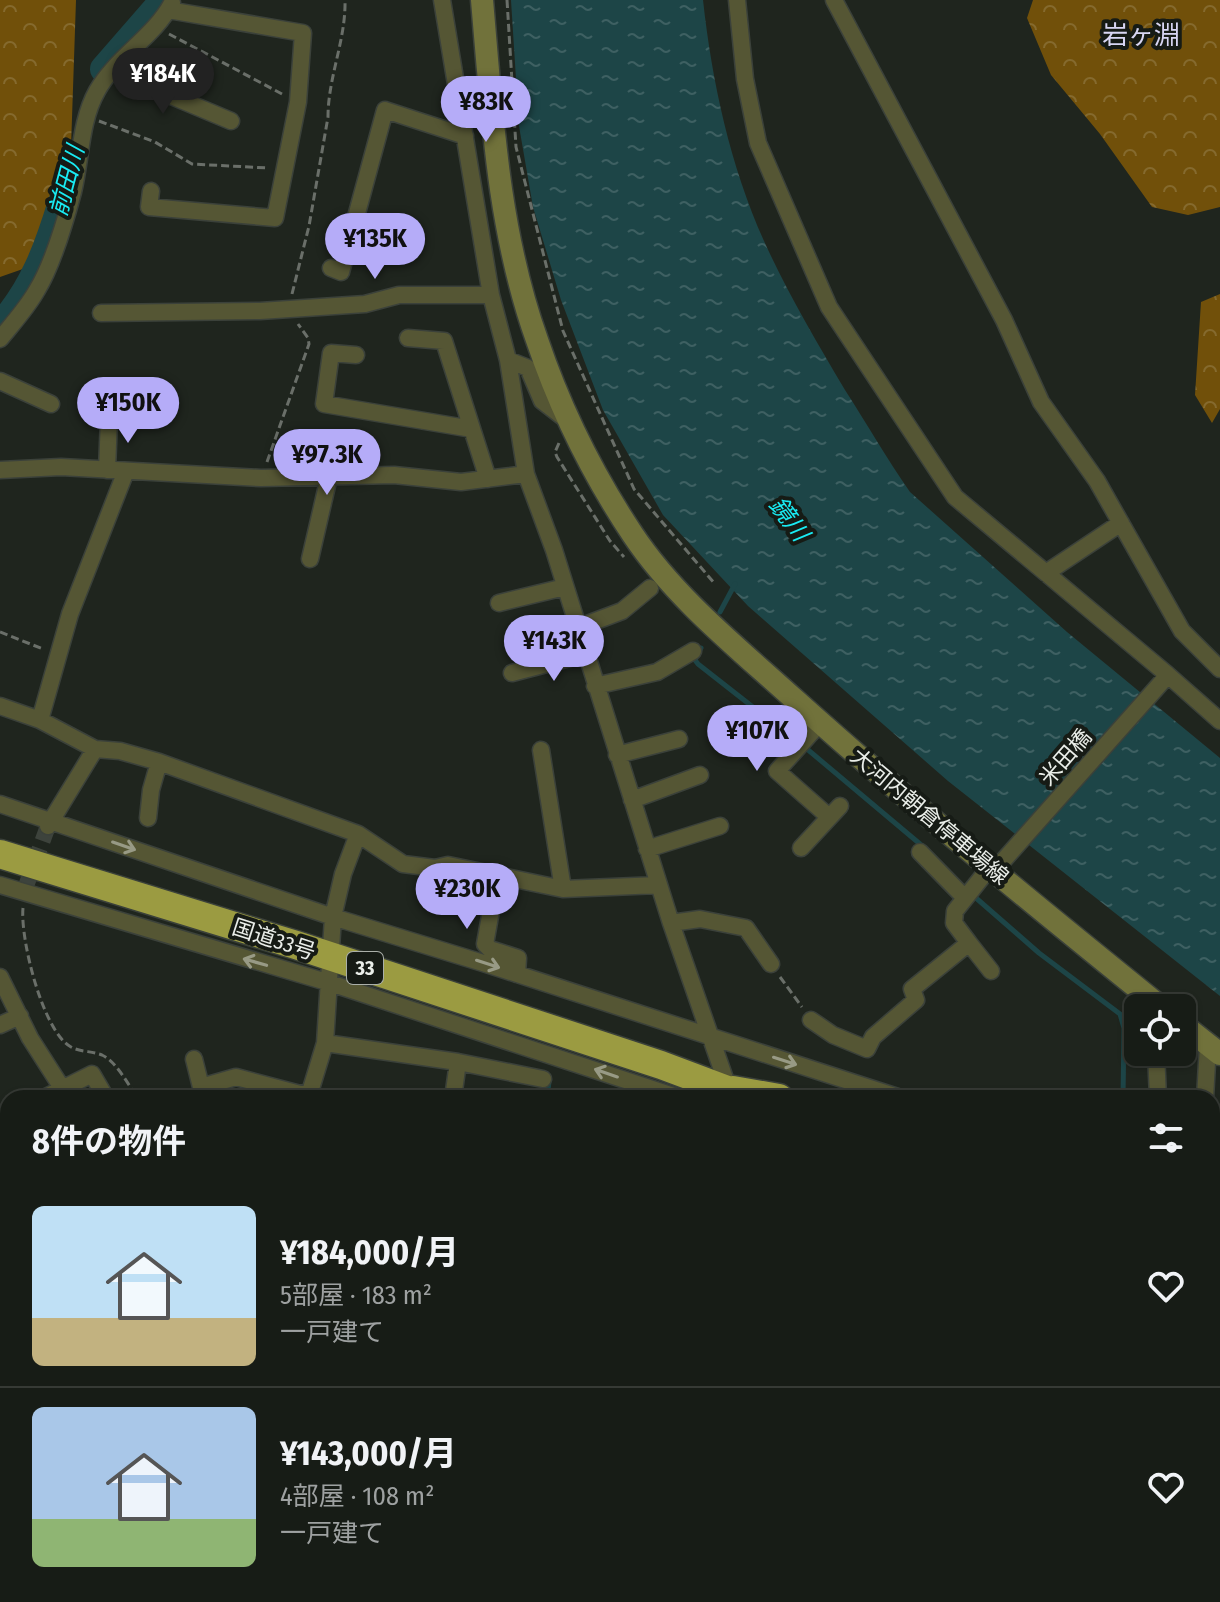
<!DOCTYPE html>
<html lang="ja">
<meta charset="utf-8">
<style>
:root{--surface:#171c16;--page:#20251f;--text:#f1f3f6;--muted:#9ea1a1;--line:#363a35;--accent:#b5acf8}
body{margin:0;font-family:"Fira Sans Condensed","Noto Sans JP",sans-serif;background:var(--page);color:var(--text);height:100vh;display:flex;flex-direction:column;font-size:30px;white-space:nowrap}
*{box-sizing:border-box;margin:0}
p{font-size:26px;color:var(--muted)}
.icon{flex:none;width:44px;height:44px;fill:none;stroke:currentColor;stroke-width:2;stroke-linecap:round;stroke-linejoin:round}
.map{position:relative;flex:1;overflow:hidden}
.details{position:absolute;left:0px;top:1090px;width:1220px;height:512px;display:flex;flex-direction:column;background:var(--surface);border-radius:24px 24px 0 0;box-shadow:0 2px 6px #0004,0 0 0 2px var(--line)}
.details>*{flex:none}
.controls{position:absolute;left:1124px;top:994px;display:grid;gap:16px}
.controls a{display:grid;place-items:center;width:72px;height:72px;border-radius:12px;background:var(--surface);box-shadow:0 2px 6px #0004,0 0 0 2px var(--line);font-size:40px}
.price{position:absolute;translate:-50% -68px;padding:0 18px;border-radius:28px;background:var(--accent);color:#111;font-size:26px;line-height:52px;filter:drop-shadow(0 2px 4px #0008)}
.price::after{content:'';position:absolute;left:50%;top:48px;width:24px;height:18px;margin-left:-12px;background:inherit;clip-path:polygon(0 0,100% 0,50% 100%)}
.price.current{background:#222;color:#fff}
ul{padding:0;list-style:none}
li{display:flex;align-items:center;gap:24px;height:200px;padding:0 32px}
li+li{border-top:2px solid var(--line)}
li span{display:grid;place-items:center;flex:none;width:224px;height:160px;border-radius:12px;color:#555}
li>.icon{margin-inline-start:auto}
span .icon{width:96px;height:96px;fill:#fffc;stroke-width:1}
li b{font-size:34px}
h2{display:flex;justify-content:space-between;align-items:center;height:96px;padding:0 32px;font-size:34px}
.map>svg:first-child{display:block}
.forest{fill:url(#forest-crowns)}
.water{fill:url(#water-ripples)}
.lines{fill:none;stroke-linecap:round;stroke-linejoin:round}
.stream{stroke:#1d4547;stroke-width:5}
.river{stroke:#1d4547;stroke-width:28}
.street-tunnel{stroke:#3d433c;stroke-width:16;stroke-dasharray:16 8;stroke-linecap:butt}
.street-casing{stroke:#3b413a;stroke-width:19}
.secondary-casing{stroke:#3b413a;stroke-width:25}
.highway-casing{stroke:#3b413a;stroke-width:31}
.path{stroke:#6a6f69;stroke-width:3;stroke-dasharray:8 4;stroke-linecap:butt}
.street{stroke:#555634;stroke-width:16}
.secondary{stroke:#71723b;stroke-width:22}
.highway{stroke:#9b9b41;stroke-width:28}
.oneway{stroke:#989a85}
.labels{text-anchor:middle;stroke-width:8;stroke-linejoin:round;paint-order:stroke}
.shield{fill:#161b15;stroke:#aaafa9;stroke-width:2}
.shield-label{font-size:20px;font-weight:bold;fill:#eaeee9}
.street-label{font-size:22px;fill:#eaeee9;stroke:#161b15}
.water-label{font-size:24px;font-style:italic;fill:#19ebf3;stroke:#161b15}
.quarter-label{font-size:26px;fill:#d8d6f3;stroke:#161b15}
</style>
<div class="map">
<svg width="1220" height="1602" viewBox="0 0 1220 1602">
<defs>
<pattern id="forest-crowns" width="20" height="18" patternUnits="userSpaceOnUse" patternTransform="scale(2)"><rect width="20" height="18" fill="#71500a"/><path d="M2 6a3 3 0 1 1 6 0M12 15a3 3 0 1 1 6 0" fill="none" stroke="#856a2e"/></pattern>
<pattern id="water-ripples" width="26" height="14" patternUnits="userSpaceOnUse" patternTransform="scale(2)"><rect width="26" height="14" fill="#1d4547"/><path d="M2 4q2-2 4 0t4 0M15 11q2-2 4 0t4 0" fill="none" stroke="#3e6062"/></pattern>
</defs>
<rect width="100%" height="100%" fill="#1f251e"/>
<path class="forest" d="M0,0h76l-5,147 -34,117 -37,13z
M1033,0h187v207l-32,8 -36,-8 -52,-73 -49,-59 -24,-57z
M1220,294v115l-8,14 -17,-28 6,-93z
M0,1184l8,21v349l-8,4z"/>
<path class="water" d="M511,0h192c9,82 27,165 61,241 23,51 52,100 81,149 22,34 42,69 65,102l157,140 153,126v238l-272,-215 -200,-175 -85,-91 -60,-105 -42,-110 -28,-93 -14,-81z"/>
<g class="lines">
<path class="stream" d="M720,612l15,-28
M701,648l-6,12 3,4 97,76
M807,749l119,100
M976,898l63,55 81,61 4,14 -1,70
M547,1098l2,-16
M1212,1195l8,4
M505,1594l1,8"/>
<path class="river" d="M104,69l60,-69
M0,326c33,-36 48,-78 62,-124
M0,1155l8,32"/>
<path class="street-tunnel" d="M26,886l22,-60"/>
<g class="street-casing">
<path id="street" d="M442,0l49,295 17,65 18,114 28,76 117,373 59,170
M737,0l8,79 13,64 71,164 126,190 213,178 -49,-41
M834,0l170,320 37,82 56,79 85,150 38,38
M112,71l119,50
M151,191l-2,16 126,11 23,-116 5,-69 -135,-23
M331,268l10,4 44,-162 80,26
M101,313l159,-2 105,-7 34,-9h92
M408,338l36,3 44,138
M0,339c13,-16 27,-31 37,-49 16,-26 28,-68 36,-98 8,-32 7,-71 24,-101 19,-34 57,-54 75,-88
M356,355l-25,-2 -7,51 148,25
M508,360l20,8 14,33 26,20
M0,381l51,23
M0,470l61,-3 200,11 133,-3 67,7 65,-8
M107,470l2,-52
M126,471l-56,143 -30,106 55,29 25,2 39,11 199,72 45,30 32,4 13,-3 115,24 96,-4
M310,559l19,-82
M1046,573l75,-50
M499,603l66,-16
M577,628l45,-17 28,-23
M512,673l73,-19
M595,686l62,-14 36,-21
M0,706l40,14
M821,722l-44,49 51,45
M541,750l22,139
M617,755l62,-16
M632,800l68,-25
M0,804l333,113 150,46 418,135
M148,818l3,-28 8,-28
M48,826l47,-77
M358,834l-15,40 -10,43 -8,126 133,19 85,17
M801,848l39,-42
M647,849l73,-23
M920,852l44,45
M994,871l174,-196 52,46
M497,877l-12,67 5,5 28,9 -1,16
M0,885l330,98 350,115
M671,923l29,-4 46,9 25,36
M969,943l22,28
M0,977l30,61 32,50
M811,1020l22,15 34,14 6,-12 43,-37 -4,-11 57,-46 -15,-20 1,-12 35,-44
M0,1025l20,-9
M1156,1052l2,46
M194,1059l7,28 35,-10 64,17 10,-2 15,-49
M44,1098l48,-24 14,24
M453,1098l5,-36
M1205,1098l3,-53
M0,1119l8,-4
M0,1142l8,16
M1212,1212l8,4
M1212,1286l8,4
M1212,1334l8,-3
M197,1594l5,8
M695,1594l4,8
M949,1594l4,8"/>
</g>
<g class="secondary-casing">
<path id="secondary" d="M482,0c10,115 16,231 55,340 23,68 56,135 96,195 42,63 105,113 161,164 119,107 243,208 368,309
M1182,1024l38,30"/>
</g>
<g class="highway-casing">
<path id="highway" d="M0,854l296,91 365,120 88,33
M733,1090l46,8
M1212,1235l8,4
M1212,1263l8,4"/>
</g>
<path class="path" d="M507,0l9,147 47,184 71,158 81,95
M169,34l113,60
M99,121l56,21 37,22 77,4
M292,294l17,-68 19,-109c0,-40 18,-77 17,-117
M559,443l-4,9 2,5 53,84 14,16
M267,462l42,-118 -1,-6 -10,-14
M0,632l43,17
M23,908c-3,31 20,124 48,139 9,5 21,4 31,8 15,7 26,30 36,43
M780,977l22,30
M167,1098l20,-6
M1212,1539l8,1"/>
<use href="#street" class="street"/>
<use href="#secondary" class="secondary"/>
<use href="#highway" class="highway"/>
</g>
<defs><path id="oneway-shaft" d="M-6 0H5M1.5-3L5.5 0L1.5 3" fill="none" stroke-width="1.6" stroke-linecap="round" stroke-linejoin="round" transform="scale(2)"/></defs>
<g class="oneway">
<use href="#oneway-shaft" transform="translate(124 846) rotate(19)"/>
<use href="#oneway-shaft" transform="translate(255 962) rotate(-164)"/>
<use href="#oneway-shaft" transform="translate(488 964) rotate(18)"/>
<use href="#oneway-shaft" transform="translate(785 1061) rotate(18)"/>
<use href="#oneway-shaft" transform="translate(606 1073) rotate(-161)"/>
</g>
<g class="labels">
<rect class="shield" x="347" y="952" width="36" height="32" rx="6"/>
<g class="shield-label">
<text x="365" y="975">33</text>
</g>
<g class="street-label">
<text transform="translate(1065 757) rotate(-49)" y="8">米田橋</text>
<text transform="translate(930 816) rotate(40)" y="8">大河内朝倉停車場線</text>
<text transform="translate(274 939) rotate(18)" y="8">国道33号</text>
</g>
<g class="water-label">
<text transform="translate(67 181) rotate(-75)" y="8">前田川</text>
<text transform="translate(789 519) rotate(53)" y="8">鏡川</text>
</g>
<g class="quarter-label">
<text x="1141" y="44">岩ヶ淵</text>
</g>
</g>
</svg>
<div class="controls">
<a><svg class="icon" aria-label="locate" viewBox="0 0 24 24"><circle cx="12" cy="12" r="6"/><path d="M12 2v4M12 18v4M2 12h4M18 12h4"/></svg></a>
</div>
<b class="price current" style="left:163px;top:116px">¥184K</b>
<b class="price" style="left:486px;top:144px">¥83K</b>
<b class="price" style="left:375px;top:281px">¥135K</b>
<b class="price" style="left:128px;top:445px">¥150K</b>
<b class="price" style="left:327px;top:497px">¥97.3K</b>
<b class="price" style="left:554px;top:683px">¥143K</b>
<b class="price" style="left:757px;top:773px">¥107K</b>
<b class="price" style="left:467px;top:931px">¥230K</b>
<section class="details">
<h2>8件の物件<svg class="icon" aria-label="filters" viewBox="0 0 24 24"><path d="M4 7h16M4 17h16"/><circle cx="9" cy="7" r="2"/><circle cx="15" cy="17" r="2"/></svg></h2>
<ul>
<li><span style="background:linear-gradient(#bfe0f5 70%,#c2b280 0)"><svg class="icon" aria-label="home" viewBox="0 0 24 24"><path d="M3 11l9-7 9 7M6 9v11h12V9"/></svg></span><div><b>¥184,000/月</b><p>5部屋 · 183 m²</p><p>一戸建て</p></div><svg class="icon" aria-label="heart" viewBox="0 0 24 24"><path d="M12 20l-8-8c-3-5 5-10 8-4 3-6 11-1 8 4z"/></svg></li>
<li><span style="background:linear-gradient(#a9c7e8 70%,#8fb573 0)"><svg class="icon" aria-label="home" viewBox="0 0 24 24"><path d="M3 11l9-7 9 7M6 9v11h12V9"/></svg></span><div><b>¥143,000/月</b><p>4部屋 · 108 m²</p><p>一戸建て</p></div><svg class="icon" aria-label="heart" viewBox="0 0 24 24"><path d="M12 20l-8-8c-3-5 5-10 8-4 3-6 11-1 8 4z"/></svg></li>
</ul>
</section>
</div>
